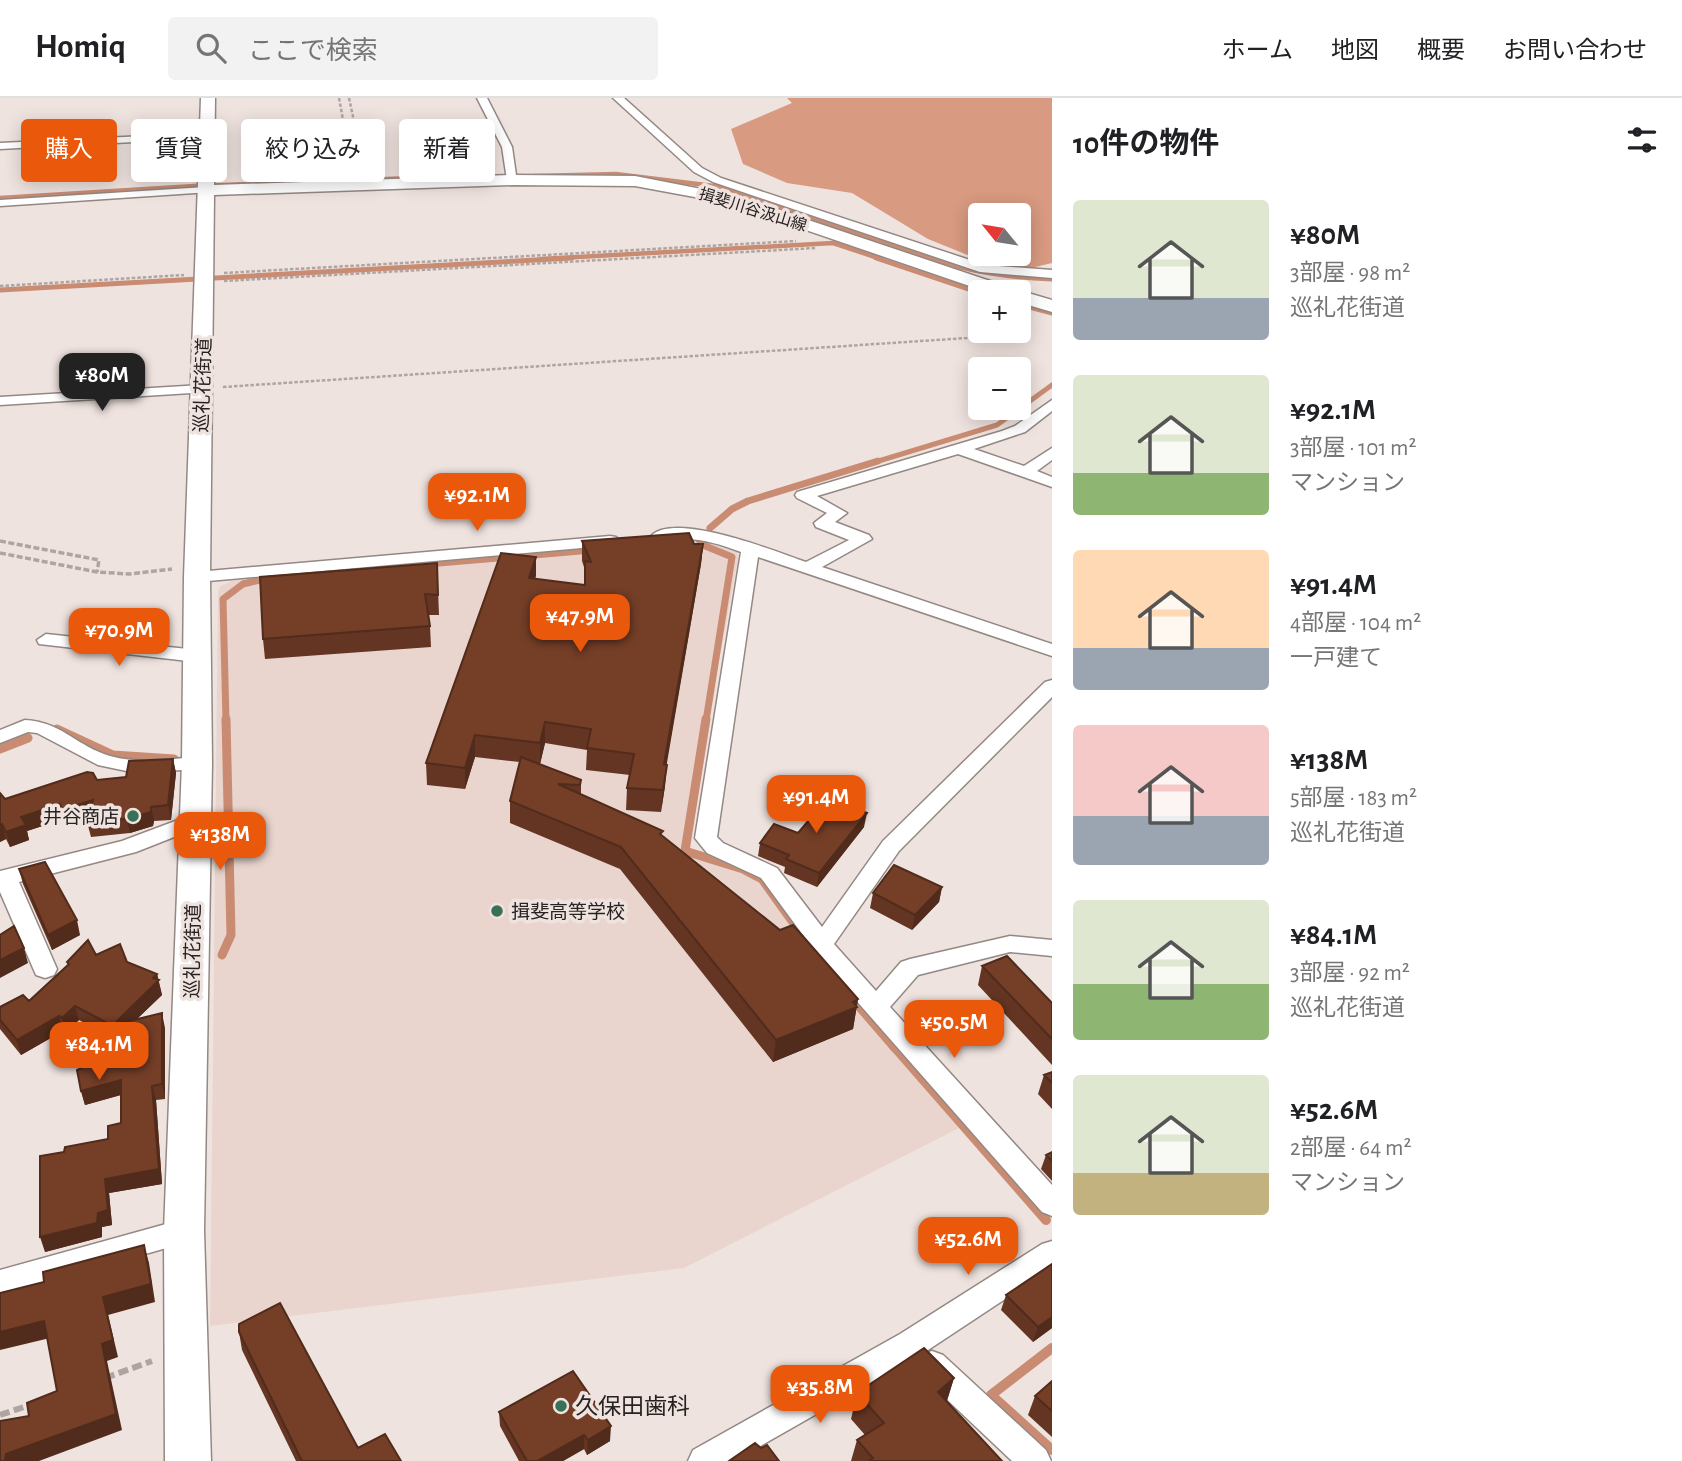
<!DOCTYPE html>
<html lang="ja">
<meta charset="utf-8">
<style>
:root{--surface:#fff;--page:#f2f2f2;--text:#202124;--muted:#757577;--line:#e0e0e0;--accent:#ea580c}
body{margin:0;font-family:"Alegreya Sans","Noto Sans JP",sans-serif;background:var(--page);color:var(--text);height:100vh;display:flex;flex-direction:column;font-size:26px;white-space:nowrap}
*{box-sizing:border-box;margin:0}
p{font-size:23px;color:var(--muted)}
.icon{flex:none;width:38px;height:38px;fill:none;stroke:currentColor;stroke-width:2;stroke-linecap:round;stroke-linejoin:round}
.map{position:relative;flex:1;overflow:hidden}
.sheet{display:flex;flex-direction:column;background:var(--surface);width:630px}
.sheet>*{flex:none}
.top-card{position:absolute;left:21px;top:21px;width:665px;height:63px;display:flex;gap:14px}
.needle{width:46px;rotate:300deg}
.tools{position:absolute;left:968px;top:105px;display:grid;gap:14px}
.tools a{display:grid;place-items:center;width:63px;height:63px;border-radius:7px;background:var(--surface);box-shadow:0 4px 18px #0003;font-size:35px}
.price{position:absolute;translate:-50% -60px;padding:0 16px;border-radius:14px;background:var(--accent);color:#fff;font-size:23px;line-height:46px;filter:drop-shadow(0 2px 4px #0008)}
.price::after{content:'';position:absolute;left:50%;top:42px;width:21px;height:16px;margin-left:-10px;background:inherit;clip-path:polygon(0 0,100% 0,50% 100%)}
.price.active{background:#222;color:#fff}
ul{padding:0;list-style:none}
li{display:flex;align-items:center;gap:21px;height:175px;padding:0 21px}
li span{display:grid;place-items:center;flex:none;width:196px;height:140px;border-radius:7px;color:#555}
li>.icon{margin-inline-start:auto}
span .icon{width:84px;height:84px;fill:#fffc;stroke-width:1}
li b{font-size:30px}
h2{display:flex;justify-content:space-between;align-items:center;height:84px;padding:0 21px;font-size:30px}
.tag{padding:0 24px;border-radius:7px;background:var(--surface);box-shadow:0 4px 18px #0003;font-size:24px;line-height:63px}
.tag.active{background:var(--accent);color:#fff}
header{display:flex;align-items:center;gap:42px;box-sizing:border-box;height:98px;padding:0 35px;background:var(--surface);border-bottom:2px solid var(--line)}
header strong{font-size:33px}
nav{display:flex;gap:38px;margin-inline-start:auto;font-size:24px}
.search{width:490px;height:63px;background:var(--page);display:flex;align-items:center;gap:18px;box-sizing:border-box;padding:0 24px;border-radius:7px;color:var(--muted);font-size:26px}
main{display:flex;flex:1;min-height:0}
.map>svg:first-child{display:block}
.built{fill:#e9d5ce}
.forest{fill:#d89a80;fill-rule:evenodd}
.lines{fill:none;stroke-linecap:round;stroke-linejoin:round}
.stream-far4{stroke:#c98c72;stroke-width:4.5}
.stream-far3{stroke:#c98c72;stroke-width:5}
.stream-far2{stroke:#c98c72;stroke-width:7}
.stream-far1{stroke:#c98c72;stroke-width:9}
.stream{stroke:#c98c72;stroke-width:10}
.street-casing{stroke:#938884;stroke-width:3}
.secondary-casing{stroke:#938884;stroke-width:3}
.path-far2{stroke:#aea5a2;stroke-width:2.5;stroke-dasharray:3.5 2;stroke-linecap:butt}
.path-far1{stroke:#aea5a2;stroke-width:3.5;stroke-dasharray:6 2.5;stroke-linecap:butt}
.path{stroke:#aea5a2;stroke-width:6;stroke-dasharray:10 4.5;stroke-linecap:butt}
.street{fill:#fff;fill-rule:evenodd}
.secondary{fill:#fff;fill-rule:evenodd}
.wall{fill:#643522}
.shaded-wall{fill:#512b1b}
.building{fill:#743e27;stroke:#512b1b;stroke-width:2}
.poi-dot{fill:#387058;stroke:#efe3df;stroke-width:2.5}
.labels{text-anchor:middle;stroke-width:7;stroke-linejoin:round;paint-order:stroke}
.far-street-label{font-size:16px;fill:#272322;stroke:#efe3df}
.street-label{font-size:19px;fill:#272322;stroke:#efe3df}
.poi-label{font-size:19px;fill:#272322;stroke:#efe3df;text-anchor:end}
.near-poi-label{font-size:23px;fill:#272322;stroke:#efe3df;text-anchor:start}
</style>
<header>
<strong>Homiq</strong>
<div class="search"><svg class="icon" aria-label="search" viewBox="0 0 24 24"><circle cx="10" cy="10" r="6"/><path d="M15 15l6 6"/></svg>ここで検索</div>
<nav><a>ホーム</a><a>地図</a><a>概要</a><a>お問い合わせ</a></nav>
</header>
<main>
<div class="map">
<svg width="1052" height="1363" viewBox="0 0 1052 1363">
<rect width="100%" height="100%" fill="#efe3df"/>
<path class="built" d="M679,439l58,13 1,9 -53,285 9,8 69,30 34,57 168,186 -281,143 -474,58 8,-734 2,-6 27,-11z"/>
<path class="forest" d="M787,0h265v165l-25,6 -57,-13 -42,-17 -76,-46 -65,-10 -44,-19 -12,-35 61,-26zM980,117h38v39h-38z"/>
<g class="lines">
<path class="stream-far4" d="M534,78l82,-2 98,12 220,73
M0,100l194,-12 219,-8
M541,161l292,-16 48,16"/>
<path class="stream-far3" d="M876,160l104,35
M929,160c43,14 78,19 123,21
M0,192l572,-32
M1018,206l34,9
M872,365l125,-38 55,-40"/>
<path class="stream-far2" d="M710,430l22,-19 16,-8 130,-40
M697,439l6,8 29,12 -26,164
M427,466l165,-14
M226,623l-3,-122 20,-15 25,-6"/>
<path class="stream-far1" d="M706,621l-21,132 58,18 19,10 45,63
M57,631l56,26 61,4
M0,651l28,-11
M222,857l9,-20 -5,-216
M850,898l45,52"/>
<path class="stream" d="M894,948l152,174
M1052,1250l-61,47 61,55"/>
<g class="street-casing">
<path id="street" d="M477,0h10l25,49 5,35 -10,-2 -5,-33z
M613,0h11l78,70 19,10 264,87 67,5v8l-72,-6 -267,-90 -19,-10z
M207,35l4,1v4l-211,11v-6z
M206,89l6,3 -2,2 -210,14v-6z
M202,287l7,4 -2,3 -207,13v-8z
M1052,302v11l-27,21 -51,17 50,17 28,-18v12l-15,11 15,6v10l-94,-33 -141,42 30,17 -12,9 34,13 3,4 -50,28 230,77v12l-294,-99 -41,280 6,6 54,25 45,59 61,-86 162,-159 7,-2v17l-153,154 -65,93 42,47 25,-29 9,-3 100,-23 42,4v16l-42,-4 -92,23 -28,32 162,178v31l-10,-4 -217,-247 -64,-87 -54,-25 -12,-15 46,-286c-19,-7 -37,-13 -57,-13 -11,1 -24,5 -33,-3 24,-25 126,16 155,26l43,-22 -33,-13 -2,-4 13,-10 -30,-15 -2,-3 2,-3 205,-61 13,-5z
M610,438l6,1 3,4 -3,4 -419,37 -9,-5 9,-5z
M46,536l151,16 9,6 -9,6 -158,-18 -2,-4z
M25,622c35,2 49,23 79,34 30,11 63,5 93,3l7,1 3,5 -3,5 -7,1 -61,4 -38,-8 -61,-32 -9,-1 -28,11v-13z
M194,716l8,2 3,5 -3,5 -66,26 -117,30 38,87 -3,6 -9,3 -9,-3 -36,-83v-21l122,-30z
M184,1121l10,3 4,9 -4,9 -194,56v-26z
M1052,1143v27l-130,86 -188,107h-46l5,-11 207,-116 142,-90z
M932,1253l11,4 103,95 5,11h-39l-91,-86 -4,-10 4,-10z"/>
</g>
<g class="secondary-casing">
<path id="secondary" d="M201,0h14l-1,87 299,-10 122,1 102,20 274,92 2,4 5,-2 34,10v12l-34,-10v-10h-31l-260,-89 -92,-17 -122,-1 -299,10 -4,382 2,186 -8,468 7,230h-46l-1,-230 18,-468 2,-186z"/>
</g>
<path class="path-far2" d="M339,0l13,71
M349,0l15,70
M224,175l572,-32
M224,183l592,-33
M0,188l184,-11
M223,289l744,-49 24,-7"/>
<path class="path-far1" d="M0,443l99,19 -2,12
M0,455l97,19 32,2 43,-5"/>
<path class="path" d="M105,1280l47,-17
M0,1317l30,-10"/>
<use href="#street" class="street"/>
<use href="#secondary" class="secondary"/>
</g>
<path class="wall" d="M582,443l121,3 -2,20 -35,201 -1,21 -4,26 -35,-2 1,-22 3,-13 -44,-5 1,-20 -42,-7 -5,21 41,16v14l81,42 196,163 -5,30 -80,33 -153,-193 -110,-46v-22l10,-39 -45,-5 -10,32 -38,-4 -1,-22 110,-206 -1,22 49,6v-18l-2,-6z
M437,465l2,52h-11l2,11 1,21 -166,12 -2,-20z
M173,661l3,14 -5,47 -17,1 -1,5 -23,7 -39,4 -4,-15 2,-5 -23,7 -2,-5 -37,12 2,9 -19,7 -4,-8 -6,3v-49l5,6 92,-19 29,-3z
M864,729l-47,60 -33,-14 1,-6 -27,-11 2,-13 38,-10z
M19,771l61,66 -28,15 -29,-66z
M942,789l-3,15 -27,28 -42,-22 3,-15z
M96,857l31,7 30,12 5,21 -25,24 28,9v71l-9,1 6,84 -53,9 3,32 -10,2v10l-57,15 19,-100 44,-13 13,-16v-28l-36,10 -4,-14 4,-24 -2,-9 26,-8 1,-13 -31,-17 -13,12 -3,-1 -42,24 -21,-26v-22l29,-6 39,-36 -1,-3z
M982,868l70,37v62l-74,-80z
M1052,974v37l-14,-15 6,-19z
M1052,1054v29l-11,-12 5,-14z
M1052,1166v64l-19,14 -32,-32 5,-15z
M239,1234l119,116 43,13h-105l-54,-111z
M954,1280l-7,23 55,60h-151l6,-21 8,-5 -14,-16 6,-26z
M1052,1283v56l-24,-22 7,-19z
M499,1314l111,29 -23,14 -3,-6 -21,12h-44l-19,-35z"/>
<path class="shaded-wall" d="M703,446l-2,20 -38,222 1,-22z
M536,459v19l-7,22v-20z
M545,624v21l-5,21v-21z
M475,637v22l-10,32v-21z
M173,661l3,14 -5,47 -3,-15z
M667,667l-2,21 -4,26 2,-22z
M93,702l3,14 -30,10 -4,-14z
M60,706l4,15 -37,12 2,9 -19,7 -4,-15 15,-15z
M151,709l3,14 -1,5 -23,7 -3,-14z
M867,715l-3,14 -47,60 2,-14z
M2,726l4,15 -6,3v-17z
M942,789l-3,15 -27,28 3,-15z
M77,822l3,15 -28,15 -4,-15z
M24,850l4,15 -28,15v-18z
M157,876l5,21 -46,44 -3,-14z
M858,901l-5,30 -80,33 3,-22z
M75,908l4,14 -13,12 -4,-14z
M162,915l3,15v71l-3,-15z
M59,918l4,15 -42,24 -4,-15z
M121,982l3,14 -39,11 -4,-14z
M152,988l4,14 6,84 -53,9 3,32 -10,2v10l-57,15 -5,-15 58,-24 7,-34z
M144,1147l5,18 6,39 -47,13 10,42 -11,4 15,69 -83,31h-34l1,-7 96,-110 1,-47z
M1052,1219v11l-19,14 5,-15z
M44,1223l6,17 -50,12v-18z
M954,1280l-8,25 -8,-11z
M611,1328l-1,15 -23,14 1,-15z
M584,1337v14l-21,12h-26z"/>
<path class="building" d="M689,435l5,11h9l-39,220 3,1 -4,25 -36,-2 7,-34 -47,-6 4,-19 -46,-7 -5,21 -65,-8 -10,33 -39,-5 75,-210 35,4 -7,21 56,7v-24l6,1 -9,-21z
M437,465l1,32 -13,-1 5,32 -167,13 -3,-62z
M521,659l60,23 -1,5 -22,-1 105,47 -3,3 120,96 13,-5 65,74 -5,3 4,5 -81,33 -155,-193 -111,-46z
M173,661l-5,46 -17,2v5l-24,7 -40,3 6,-22 -31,10 -2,-6 -39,13 5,8 -20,7 -4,-8 -2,1v-32l5,6 82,-27 6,1 4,7 29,-3 3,-16z
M828,700l39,15 -48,60 -33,-14 3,-4 -29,-12 14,-19 24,9z
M45,764l32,58 -29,15 -29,-66z
M894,767l48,22 -27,28 -42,-22z
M14,828l10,22 -24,12v-25z
M88,842l8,15 24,-11 7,18 30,12 -4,4 6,2 -46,45 49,-12v71l-10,2 7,83 -54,10 3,31 -10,3 -1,10 -57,14v-81l24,-4 1,-5 43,-8v-13l13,-3v-43l-40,11 -4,-21 9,-4 -3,-8 26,-8 2,-25 -36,-19 -13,12 -3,-2 -42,24 -17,-20v-13l23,-12 6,6 40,-37 -2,-2z
M1007,858l45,47v36l-70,-73z
M1052,974v11l-8,-8z
M1052,1054v9l-6,-6z
M144,1147l7,39 -48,13 10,43 -11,4 14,70 -110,40 -1,7h-5v-40l29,-5 -2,-13 30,-12 -13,-70 -44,11v-39l44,-11 -1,-10z
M1052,1166v53l-14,10 -32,-32z
M280,1205l78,145 27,-14 16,27h-99l-63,-129v-8z
M924,1250l30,30 -16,14 64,69h-133l4,-3 -16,-18 27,-17 -27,-30z
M573,1273l38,55 -23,14 -4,-5 -47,26h-10l-28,-49z
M1052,1283v30l-17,-15z
M755,1345l6,5 6,-3 12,16h-50z"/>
<g class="poi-dot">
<circle cx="133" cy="718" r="7"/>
<circle cx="497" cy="813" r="7"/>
<circle cx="561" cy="1308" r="7"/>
</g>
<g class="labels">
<g class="far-street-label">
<text transform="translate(753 111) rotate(17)" y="6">揖斐川谷汲山線</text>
</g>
<g class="street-label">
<text transform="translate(202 287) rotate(-88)" y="7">巡礼花街道</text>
<text transform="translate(192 853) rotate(-89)" y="7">巡礼花街道</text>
</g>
<g class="poi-label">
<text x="119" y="725">井谷商店</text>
<text x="511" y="820" text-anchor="start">揖斐高等学校</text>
</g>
<g class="near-poi-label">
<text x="575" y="1316">久保田歯科</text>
</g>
</g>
</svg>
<div class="tools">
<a><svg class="needle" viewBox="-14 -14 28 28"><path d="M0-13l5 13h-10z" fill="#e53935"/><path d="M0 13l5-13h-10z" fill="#757577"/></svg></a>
<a>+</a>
<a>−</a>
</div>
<b class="price active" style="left:102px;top:315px">¥80M</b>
<b class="price" style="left:477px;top:435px">¥92.1M</b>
<b class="price" style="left:580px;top:556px">¥47.9M</b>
<b class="price" style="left:119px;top:570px">¥70.9M</b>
<b class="price" style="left:816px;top:737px">¥91.4M</b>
<b class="price" style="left:220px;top:774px">¥138M</b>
<b class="price" style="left:954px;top:962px">¥50.5M</b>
<b class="price" style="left:99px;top:984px">¥84.1M</b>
<b class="price" style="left:968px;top:1179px">¥52.6M</b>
<b class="price" style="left:820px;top:1327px">¥35.8M</b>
<div class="top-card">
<a class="tag active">購入</a>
<a class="tag">賃貸</a>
<a class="tag">絞り込み</a>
<a class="tag">新着</a>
</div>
</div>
<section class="sheet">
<h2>10件の物件<svg class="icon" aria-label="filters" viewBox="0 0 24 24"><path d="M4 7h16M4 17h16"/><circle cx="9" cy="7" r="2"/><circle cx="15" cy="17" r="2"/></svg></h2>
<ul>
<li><span style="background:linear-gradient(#dfe7d0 70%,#9aa5b1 0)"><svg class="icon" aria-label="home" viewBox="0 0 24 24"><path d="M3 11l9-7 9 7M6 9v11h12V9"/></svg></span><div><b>¥80M</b><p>3部屋 · 98 m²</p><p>巡礼花街道</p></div></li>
<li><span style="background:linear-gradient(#dfe7d0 70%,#8fb573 0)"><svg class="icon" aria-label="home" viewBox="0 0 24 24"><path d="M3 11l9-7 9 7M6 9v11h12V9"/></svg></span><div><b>¥92.1M</b><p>3部屋 · 101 m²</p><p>マンション</p></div></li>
<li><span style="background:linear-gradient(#ffd9b3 70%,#9aa5b1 0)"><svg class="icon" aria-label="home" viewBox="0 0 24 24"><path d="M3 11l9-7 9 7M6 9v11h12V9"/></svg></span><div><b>¥91.4M</b><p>4部屋 · 104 m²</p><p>一戸建て</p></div></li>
<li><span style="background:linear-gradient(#f6c9c9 65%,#9aa5b1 0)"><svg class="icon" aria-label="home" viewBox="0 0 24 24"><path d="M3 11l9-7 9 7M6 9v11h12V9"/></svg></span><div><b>¥138M</b><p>5部屋 · 183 m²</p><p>巡礼花街道</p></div></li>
<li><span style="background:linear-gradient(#dfe7d0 60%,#8fb573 0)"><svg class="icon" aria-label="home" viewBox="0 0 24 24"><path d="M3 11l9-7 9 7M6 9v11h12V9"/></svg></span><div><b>¥84.1M</b><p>3部屋 · 92 m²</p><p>巡礼花街道</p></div></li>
<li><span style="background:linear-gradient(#dfe7d0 70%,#c2b280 0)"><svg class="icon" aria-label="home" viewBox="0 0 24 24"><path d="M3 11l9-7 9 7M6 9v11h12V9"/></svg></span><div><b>¥52.6M</b><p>2部屋 · 64 m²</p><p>マンション</p></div></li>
</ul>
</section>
</main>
